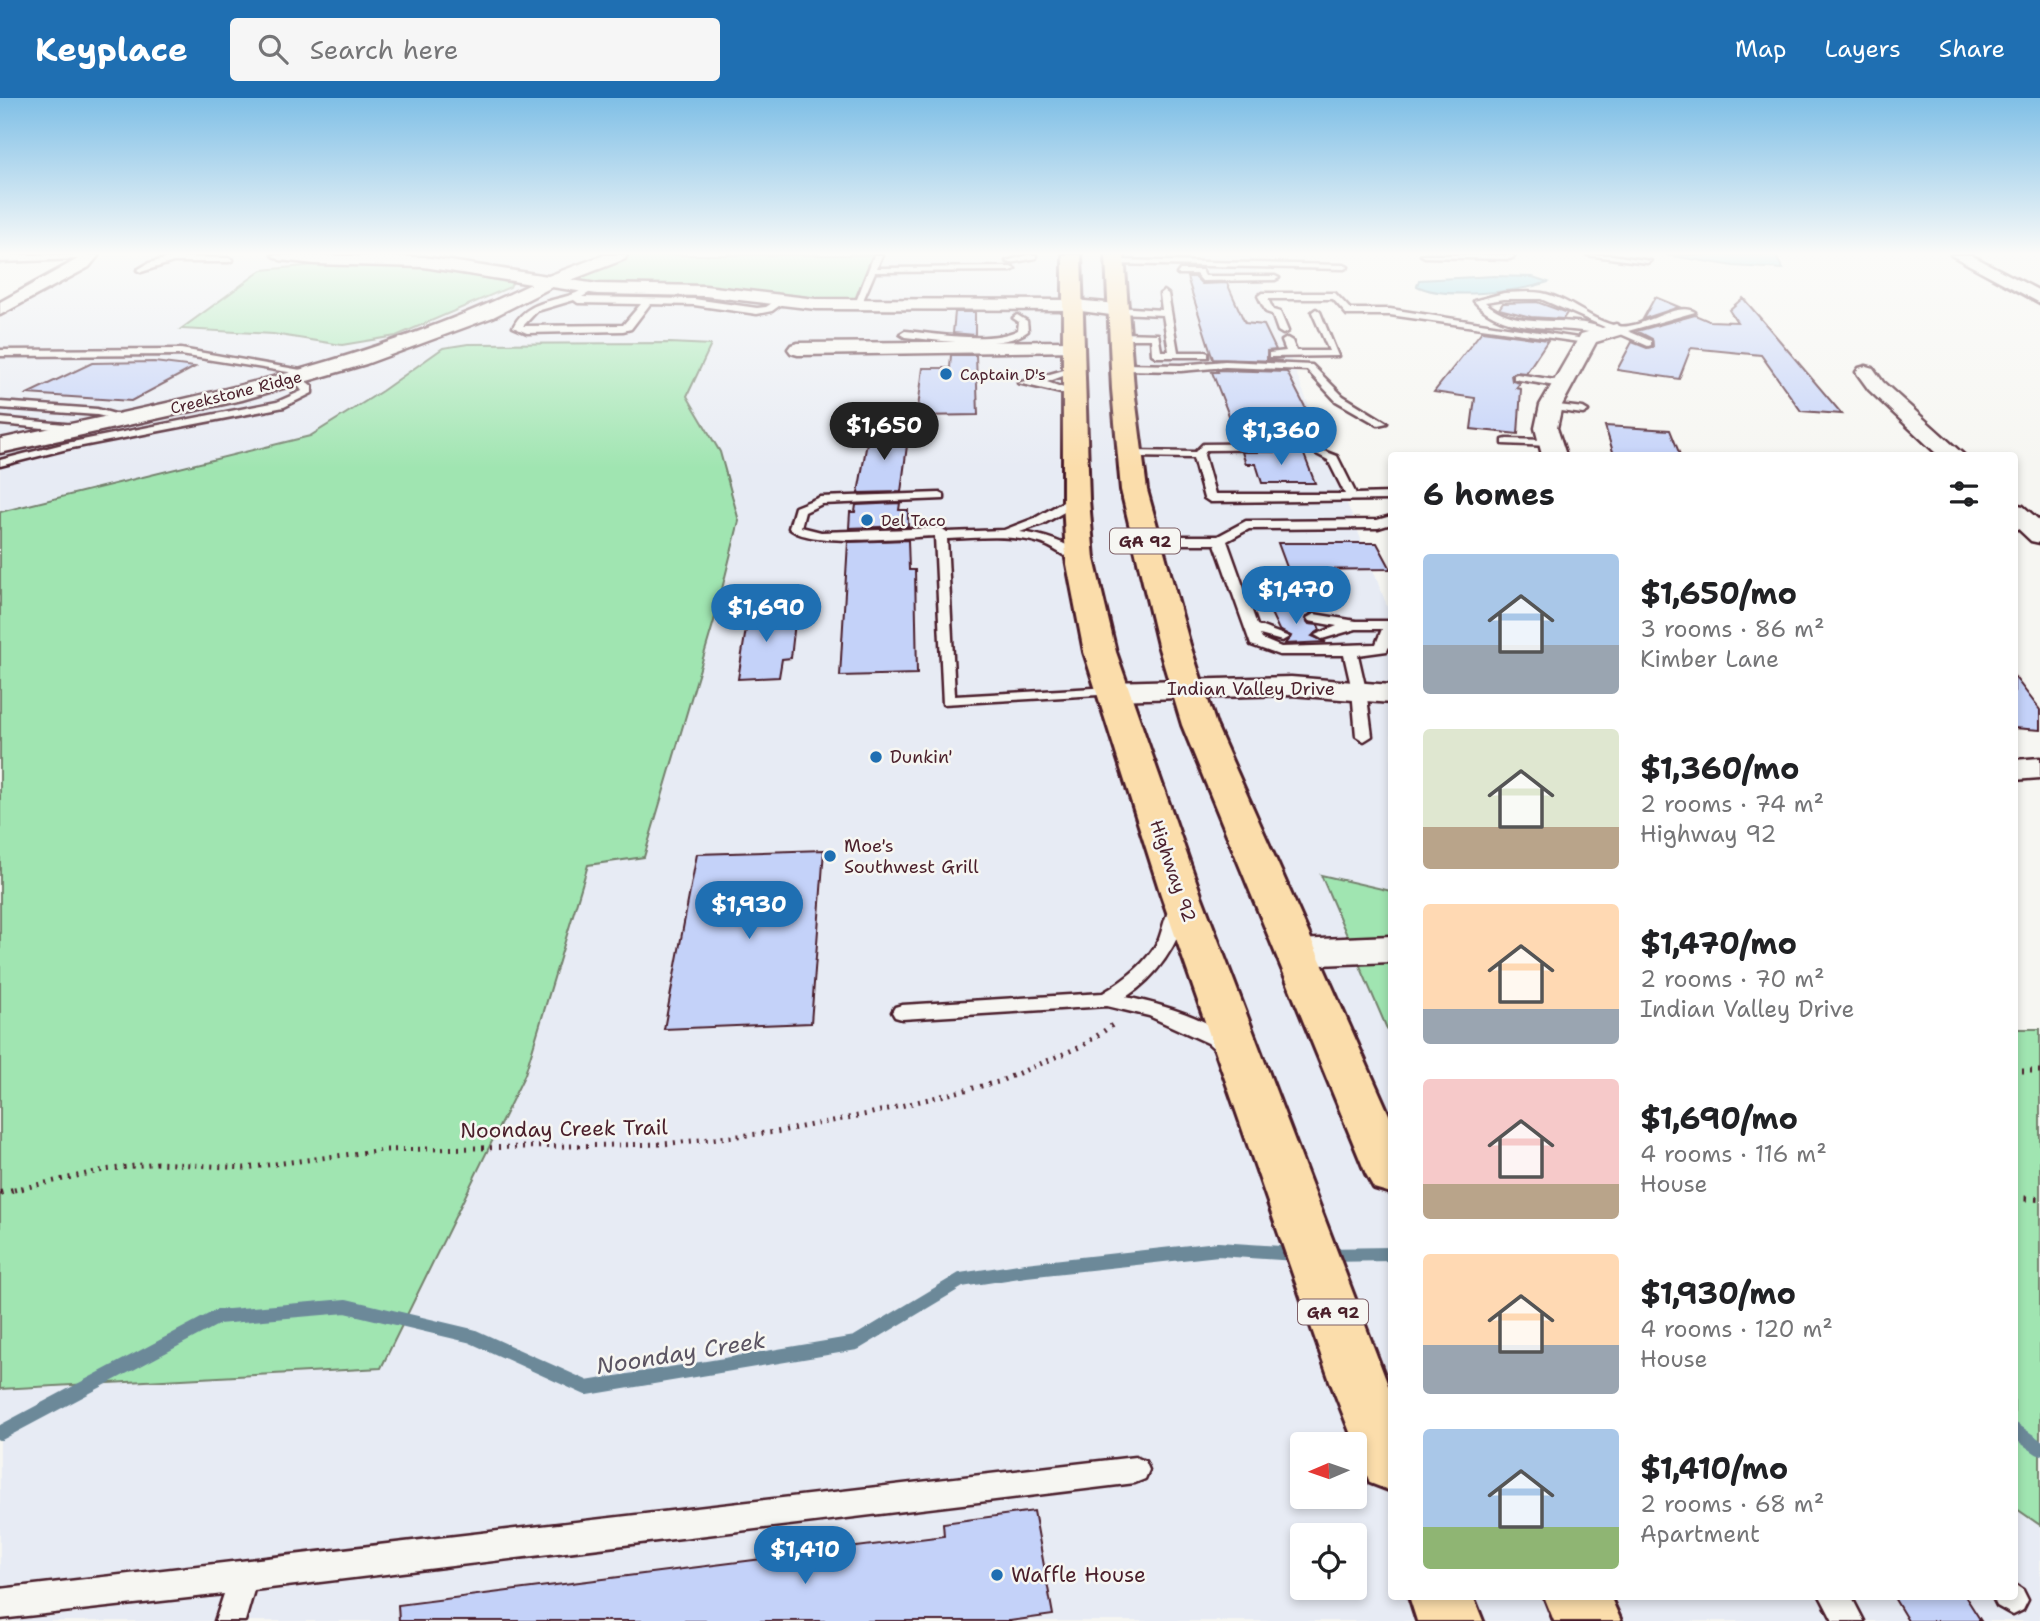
<!DOCTYPE html>
<meta charset="utf-8">
<style>
:root{--surface:#fff;--page:#f6f6f6;--text:#202124;--muted:#757577;--accent:#1f6fb2}
body{margin:0;font-family:"Shantell Sans",sans-serif;background:var(--page);color:var(--text);height:100vh;display:flex;flex-direction:column;font-size:26px;white-space:nowrap}
*{box-sizing:border-box;margin:0}
p{font-size:23px;color:var(--muted)}
.icon{flex:none;width:38px;height:38px;fill:none;stroke:currentColor;stroke-width:2;stroke-linecap:round;stroke-linejoin:round}
.map{position:relative;flex:1;overflow:hidden}
.side{position:absolute;left:1388px;top:354px;width:630px;height:1148px;display:flex;flex-direction:column;background:var(--surface);border-radius:7px;box-shadow:0 4px 10px #0003}
.side>*{flex:none}
.needle{width:46px;rotate:268deg}
.controls{position:absolute;left:1290px;top:1334px;display:grid;gap:14px}
.controls a{display:grid;place-items:center;width:77px;height:77px;border-radius:7px;background:var(--surface);box-shadow:0 4px 10px #0003;font-size:35px}
.price{position:absolute;translate:-50% -60px;padding:0 16px;border-radius:24px;background:var(--accent);color:#fff;font-size:23px;line-height:46px;filter:drop-shadow(0 2px 4px #0008)}
.price::after{content:'';position:absolute;left:50%;top:42px;width:21px;height:16px;margin-left:-10px;background:inherit;clip-path:polygon(0 0,100% 0,50% 100%)}
.price.current{background:#222;color:#fff}
ul{padding:0;list-style:none}
li{display:flex;align-items:center;gap:21px;height:175px;padding:0 35px}
li span{display:grid;place-items:center;flex:none;width:196px;height:140px;border-radius:7px;color:#555}
li>.icon{margin-inline-start:auto}
span .icon{width:84px;height:84px;fill:#fffc;stroke-width:1}
li b{font-size:30px}
h2{display:flex;justify-content:space-between;align-items:center;height:84px;padding:0 35px;font-size:30px}
header{display:flex;align-items:center;gap:42px;box-sizing:border-box;height:98px;padding:0 35px;background:var(--accent);color:#fff}
header strong{font-size:33px}
nav{display:flex;gap:38px;margin-inline-start:auto;font-size:24px}
.search{width:490px;height:63px;background:var(--page);display:flex;align-items:center;gap:18px;box-sizing:border-box;padding:0 24px;border-radius:7px;color:var(--muted);font-size:26px}
.map>svg:first-child{display:block}
.built{fill:#e7ebf4;fill-rule:evenodd}
.green{fill:#a0e5b1;stroke:#75826e;stroke-width:2}
.water{fill:#83d0e3;stroke:#6c8999;stroke-width:2}
.lines{fill:none;stroke-linecap:round;stroke-linejoin:round}
.stream{stroke:#6c8999;stroke-width:14}
.building{fill:#c4d2f9;stroke:#4a1f2b;stroke-width:2}
.service-casing{stroke:#4a1f2b;stroke-width:5}
.minor-casing{stroke:#4a1f2b;stroke-width:5}
.primary-casing{stroke:#4a1f2b;stroke-width:6}
.path-far1{stroke:#4a1f2b;stroke-width:5;stroke-dasharray:2 6;stroke-linecap:butt}
.path{stroke:#4a1f2b;stroke-width:6;stroke-dasharray:2.5 8;stroke-linecap:butt}
.service{fill:#f6f6f2;fill-rule:evenodd}
.minor{fill:#f6f6f2;fill-rule:evenodd}
.primary{fill:#fbddab;fill-rule:evenodd}
.poi-dot{fill:#1f6fb2;stroke:#f6f6f2;stroke-width:2.5}
.labels{text-anchor:middle;stroke-width:5;stroke-linejoin:round;paint-order:stroke}
.far-poi-label{font-size:16px;fill:#4a1f2b;stroke:#f6f6f2;text-anchor:start}
.far-street-label{font-size:16px;fill:#4a1f2b;stroke:#f6f6f2}
.shield{fill:#f6f6f2;stroke:#7e6067;stroke-width:2}
.shield-label{font-size:16px;font-weight:bold;fill:#4a1f2b}
.street-label{font-size:18px;fill:#4a1f2b;stroke:#f6f6f2}
.poi-label{font-size:18px;fill:#4a1f2b;stroke:#f6f6f2;text-anchor:start}
.near-street-label{font-size:21px;fill:#4a1f2b;stroke:#f6f6f2}
.near-poi-label{font-size:21px;fill:#4a1f2b;stroke:#f6f6f2;text-anchor:start}
.near-water-label{font-size:23px;font-style:italic;fill:#5b5462;stroke:#f6f6f2}
</style>
<header>
<strong>Keyplace</strong>
<div class="search"><svg class="icon" aria-label="search" viewBox="0 0 24 24"><circle cx="10" cy="10" r="6"/><path d="M15 15l6 6"/></svg>Search here</div>
<nav><a>Map</a><a>Layers</a><a>Share</a></nav>
</header>
<div class="map">
<svg width="2040" height="1523" viewBox="0 0 2040 1523">
<rect width="100%" height="100%" fill="#f6f6f2"/>
<filter id="ink" filterUnits="userSpaceOnUse"><feTurbulence type="fractalNoise" baseFrequency=".0143" numOctaves="2"/><feDisplacementMap in="SourceGraphic" scale="14" xChannelSelector="R" yChannelSelector="G"/><feConvolveMatrix kernelMatrix="1 2 1 2 8 2 1 2 1" color-interpolation-filters="sRGB"/></filter>
<g filter="url(#ink)">
<path class="built" d="M108,157h1142l141,361v275l-69,-15 69,162v558h623v-89l26,18v96h-2040v-232l381,-21 144,-294 63,-210 56,-7 70,-236 25,-100 -19,-69 -33,-56 24,-51 -41,-2 -202,1 -25,4 -61,43 -72,45 -310,76v-195zM1302,1346h52v52h-52zM1302,1437h52v52h-52z"/>
<path class="green" d="M630,157h243l-18,44 -12,2 -128,-14 -110,-1 -34,-7z
M337,165l76,2 99,18 -2,4 -114,49 -54,9 -69,-11 -92,-5 81,-59z
M670,245l41,2 -24,51 33,56 19,69 -25,100 -70,236 -56,8 -63,209 -144,294 -381,21v-877l310,-76 72,-45 61,-43 25,-4z
M1321,777l70,16v147z
M2014,931h26v496l-26,-18z"/>
<path class="water" d="M1666,157h109l8,14 -49,-3z
M1494,178l39,1 15,5c-29,10 -104,18 -131,4l2,-6z"/>
<g class="lines">
<path class="stream" d="M1325,1157l66,-1
M2014,1332l26,18
M0,1335l218,-116 128,-11 126,30 115,52 269,-45 105,-63 65,-10 192,-21 78,5"/>
</g>
<path class="building" d="M1187,179h8l7,7 25,-1 18,40 19,2 12,25 -9,1v8l15,2 -69,-2z
M1655,199l24,10 -36,12z
M1743,200l31,36 68,80 -41,-3 -40,-56 -70,-7 -12,31 -62,-9 15,-28 15,6 6,-1 -1,-8 -15,-8 58,-16 14,6 28,1 -8,-12z
M1537,204l30,11 -4,6 -32,-2 -32,-8 4,-6z
M955,214h20v23l-22,-2z
M1482,233l66,9 -22,33 -10,-1 -5,3 1,6 8,2 -4,5 5,1 -3,45 -47,-5 4,-31 -41,-6z
M951,257h25l2,60 -61,1 6,-48h27z
M154,264l41,5 -64,34 -104,-7 65,-31z
M1217,272l70,2 31,60h-22l3,9h-60l-27,-69h6z
M1605,328l65,4 10,25h-66z
M909,332l-8,62 -43,1 11,-62z
M1242,354h61l12,31h-53l-6,-19h-10z
M900,405l-1,7h9v16l-59,2 1,-16h5l1,-7z
M908,442l1,30h6l2,104 -77,2 8,-134z
M1278,445h99l14,26 -103,1z
M787,511l-2,13h10l-4,36 -9,1 -3,18 -41,2 11,-69z
M1310,512l1,3 -6,6 4,5 9,1 2,5 -8,6 14,6 -41,2 6,-8 -12,-6 -9,-19z
M2014,578l26,34v20l-26,-2z
M824,752l-13,173 -147,6 33,-175z
M1034,1413l19,104 -43,6h-611l-1,-16 546,-69 -1,-13z
M1893,1498h72l16,25h-73z"/>
<g class="lines">
<g class="service-casing">
<path id="service" d="M874,157h8l-5,13 134,-1 4,2 -4,2 -136,1 -14,33 -7,2z
M1028,157h8v3l-26,5 -4,-2z
M1421,157h91l2,2 -4,2 -85,-2z
M1587,157h25l39,6 -4,2z
M173,159l56,1 4,2 -4,2h-56l-32,10 -4,-2 12,-7z
M1117,162l227,5 4,2 -4,2 -230,-5z
M1180,172h22l3,6h70l4,2 -4,2 -73,1 -6,-7h-19z
M591,187l3,5 -12,7 112,2 63,9 9,-1 14,-9 7,2 -15,11 -15,3 -63,-9 -44,-1 -19,25 -8,2 -96,2 -14,-6c12,-24 35,-25 58,-32 7,-2 13,-7 20,-10zM574,202l4,3 63,1 -18,21 -100,1 14,-15z
M1164,193l4,3 10,58h27l3,1v4h-51l-5,-3 -1,-15h-31l-5,-3 5,-3 38,1 3,17h8l-6,-36 -45,-2 -4,-3 4,-3 44,3 -2,-16z
M1335,195l15,16h40l201,31 -5,3 -196,-28h-43l-14,-16h-65l5,11 7,2 8,19 -5,3 -5,-3 -6,-17 -6,-2 -8,-16 4,-3z
M1504,195c12,0 26,-2 38,0 27,5 49,28 75,33 24,5 59,-26 78,-14l-67,19 23,10v4l-3,1 -107,-47h-37l-19,3c35,32 89,8 125,30l-5,3c-42,-11 -100,1 -131,-34z
M1316,211l4,3 18,44 -69,1v-4l17,-2 -4,-10 5,-3 5,3 4,10h33l-17,-39z
M1017,217l10,6 1,10c-26,20 -92,9 -123,6l-5,-3 5,-3c32,3 85,13 113,-1l1,-8 -6,-4z
M181,251l137,24 -5,3 -132,-21 -181,1v-6z
M1225,263l87,4 31,31 44,27 -9,2 -42,-24 -29,-31 -82,-3 -44,4 -60,-1 -5,-3 5,-3 60,1z
M1071,270l8,2 -32,12 31,11v4l-60,-14z
M1517,276l44,7 5,3 -5,3 -47,-8v-4z
M298,277l14,11v7l-28,14 -217,42 -67,17v-6l67,-17 210,-41 25,-11 -9,-13z
M0,304l97,7 32,9 -5,3 -27,-6 -97,-7z
M1550,306l33,4 5,3 -5,3 -37,-5v-4z
M0,320l76,7 5,3 -5,3 -76,-7z
M1507,341l43,1 5,3 -5,3 -47,-2v-4z
M1317,345l5,3 -3,3 18,7 19,38 35,-1v7l-181,2 -6,-4 -11,-40 -63,-1 -6,-3 6,-3 65,1 8,-8zM1317,351l-4,3 15,8 17,34h-130l-11,-39 2,-5z
M940,395l4,2v4l-122,5 -17,8 -4,15 20,5 120,-4 6,4 57,-2 31,-12 37,-21h8v6l-37,21 -23,8c25,3 45,10 65,24v6c-14,2 -30,-15 -45,-19 -30,-9 -62,-5 -93,-4l8,157 156,-9 5,1 2,3 -2,3 -173,10 -8,-168c-31,1 -126,12 -146,-8l6,-21 25,-10z
M1391,418v8l-13,4 -129,1 -22,12 30,84 32,12 -7,4 -22,-6 2,4 19,8 95,-3 6,-15h-26l-34,10 -7,-4 22,-9 -28,-5 -2,-3 7,-4 42,7h35v21l-4,9 -29,4 8,35 6,46 -8,5 -8,-5 -4,-46 -8,-35h-65l-28,-10 -36,-101h-70l-6,-4 6,-4h73l28,-15 131,-1z
M1179,803l9,6c-10,38 -29,68 -62,90 32,7 94,22 111,52l-3,5 -7,2 -7,-2 -12,-11 -59,-27 -42,-10 -205,13 -7,-2 -3,-5 3,-5 7,-2 201,-12c23,-14 44,-30 56,-54 5,-12 7,-34 20,-38z
M1135,1359l10,4 4,9 -4,9 -10,4 -881,107 -9,31h-30l9,-27 -224,25v-30z
M2014,1486l9,6 5,10 -5,10 -10,5 -16,-9 -5,-10h22z
M1820,1498h31l13,25h-31z"/>
</g>
<g class="minor-casing">
<path id="minor" d="M0,157h99l-10,12 -89,48v-13l78,-43 -78,3z
M272,157l152,2 124,19 56,-21h23l-2,4 -54,21 26,4 108,2 111,13 258,1 44,4 9,6 -9,6 -44,-6 -258,-1 -111,-13 -108,-2 -45,-7 -59,30 -127,47 -124,36 -242,53v-14c183,-39 361,-73 531,-155l-107,-17 -109,-3 -35,-4z
M1951,157h20l69,36v12z
M1616,226l10,6 -3,4 -27,8 -34,63 -5,23 9,27h-24l-7,-27 5,-23 41,-71z
M1074,243l7,2 3,4 -3,4 -283,4 -7,-2 -3,-4 3,-4 7,-2z
M1866,268l7,2 10,14 81,73h-26l-69,-65 -13,-18 3,-4z
M2014,406l9,2 17,15v22l-9,-2 -17,-16z
M1291,579l100,8v18l-100,-8 -180,5 -11,-2 -5,-7 5,-7 11,-2z
M2040,660v20l-26,2v-20z
M1391,838v26l-95,4 -14,-4 -6,-9 6,-9 14,-4z"/>
</g>
<g class="primary-casing">
<path id="primary" d="M1063,157h18l8,245 5,59 22,93 85,243 190,498v98l-21,-8 -40,-102 -169,-486 -77,-243 -18,-93 -3,-59z
M1106,157h18l10,134 13,101 43,155 26,80 175,394v74l-17,-5 -8,-14 -184,-449 -24,-80 -37,-155 -9,-101z
M1409,1498h64l10,25h-66z
M1544,1498h66l11,25h-67z"/>
</g>
<path class="path-far1" d="M2014,973h26
M14,1092l90,-20 53,-7 88,5 138,-18 280,-6 113,-12 92,-18 130,-32 84,-36 32,-22"/>
<path class="path" d="M0,1095l22,-5
M2014,1100l26,1"/>
<use href="#service" class="service"/>
<use href="#minor" class="minor"/>
<use href="#primary" class="primary"/>
</g>
</g>
<linearGradient id="sky" x2="0" y2="1"><stop stop-color="#7fbfe6"/><stop offset="0.42" stop-color="#fbfbf9"/><stop offset="1" stop-color="#fbfbf9" stop-opacity="0"/></linearGradient>
<rect width="2040" height="370" fill="url(#sky)"/>
<g class="poi-dot">
<circle cx="946" cy="276" r="7"/>
<circle cx="867" cy="422" r="7"/>
<circle cx="876" cy="659" r="7"/>
<circle cx="830" cy="758" r="7"/>
<circle cx="997" cy="1477" r="7"/>
</g>
<g class="labels">
<g class="far-poi-label">
<text x="960" y="282">Captain D's</text>
<text x="881" y="428">Del Taco</text>
</g>
<g class="far-street-label">
<text transform="translate(236 294) rotate(-14)" y="6">Creekstone Ridge</text>
</g>
<g class="shield">
<rect x="1110" y="430.5" width="70" height="25" rx="5"/>
<rect x="1298" y="1201.5" width="70" height="25" rx="5"/>
</g>
<g class="shield-label">
<text x="1145" y="449">GA 92</text>
<text x="1333" y="1220">GA 92</text>
</g>
<g class="street-label">
<text x="1251" y="597">Indian Valley Drive</text>
<text transform="translate(1173 773) rotate(71)" y="6">Highway 92</text>
</g>
<g class="poi-label">
<text x="890" y="665">Dunkin'</text>
<text x="844" y="754">Moe's<tspan x="844" dy="21">Southwest Grill</tspan></text>
</g>
<g class="near-street-label">
<text transform="translate(564 1031) rotate(-1)" y="7">Noonday Creek Trail</text>
</g>
<g class="near-poi-label">
<text x="1011" y="1484">Waffle House</text>
</g>
<g class="near-water-label">
<text transform="translate(681 1255) rotate(-9)" y="8">Noonday Creek</text>
</g>
</g>
</svg>
<div class="controls">
<a><svg class="needle" viewBox="-14 -14 28 28"><path d="M0-13l5 13h-10z" fill="#e53935"/><path d="M0 13l5-13h-10z" fill="#757577"/></svg></a>
<a><svg class="icon" aria-label="locate" viewBox="0 0 24 24"><circle cx="12" cy="12" r="6"/><path d="M12 2v4M12 18v4M2 12h4M18 12h4"/></svg></a>
</div>
<b class="price current" style="left:884px;top:364px">$1,650</b>
<b class="price" style="left:1281px;top:369px">$1,360</b>
<b class="price" style="left:1296px;top:528px">$1,470</b>
<b class="price" style="left:766px;top:546px">$1,690</b>
<b class="price" style="left:749px;top:843px">$1,930</b>
<b class="price" style="left:805px;top:1488px">$1,410</b>
<section class="side">
<h2>6 homes<svg class="icon" aria-label="filters" viewBox="0 0 24 24"><path d="M4 7h16M4 17h16"/><circle cx="9" cy="7" r="2"/><circle cx="15" cy="17" r="2"/></svg></h2>
<ul>
<li><span style="background:linear-gradient(#a9c7e8 65%,#9aa5b1 0)"><svg class="icon" aria-label="home" viewBox="0 0 24 24"><path d="M3 11l9-7 9 7M6 9v11h12V9"/></svg></span><div><b>$1,650/mo</b><p>3 rooms · 86 m²</p><p>Kimber Lane</p></div></li>
<li><span style="background:linear-gradient(#dfe7d0 70%,#b9a48a 0)"><svg class="icon" aria-label="home" viewBox="0 0 24 24"><path d="M3 11l9-7 9 7M6 9v11h12V9"/></svg></span><div><b>$1,360/mo</b><p>2 rooms · 74 m²</p><p>Highway 92</p></div></li>
<li><span style="background:linear-gradient(#ffd9b3 75%,#9aa5b1 0)"><svg class="icon" aria-label="home" viewBox="0 0 24 24"><path d="M3 11l9-7 9 7M6 9v11h12V9"/></svg></span><div><b>$1,470/mo</b><p>2 rooms · 70 m²</p><p>Indian Valley Drive</p></div></li>
<li><span style="background:linear-gradient(#f6c9c9 75%,#b9a48a 0)"><svg class="icon" aria-label="home" viewBox="0 0 24 24"><path d="M3 11l9-7 9 7M6 9v11h12V9"/></svg></span><div><b>$1,690/mo</b><p>4 rooms · 116 m²</p><p>House</p></div></li>
<li><span style="background:linear-gradient(#ffd9b3 65%,#9aa5b1 0)"><svg class="icon" aria-label="home" viewBox="0 0 24 24"><path d="M3 11l9-7 9 7M6 9v11h12V9"/></svg></span><div><b>$1,930/mo</b><p>4 rooms · 120 m²</p><p>House</p></div></li>
<li><span style="background:linear-gradient(#a9c7e8 70%,#8fb573 0)"><svg class="icon" aria-label="home" viewBox="0 0 24 24"><path d="M3 11l9-7 9 7M6 9v11h12V9"/></svg></span><div><b>$1,410/mo</b><p>2 rooms · 68 m²</p><p>Apartment</p></div></li>
</ul>
</section>
</div>
